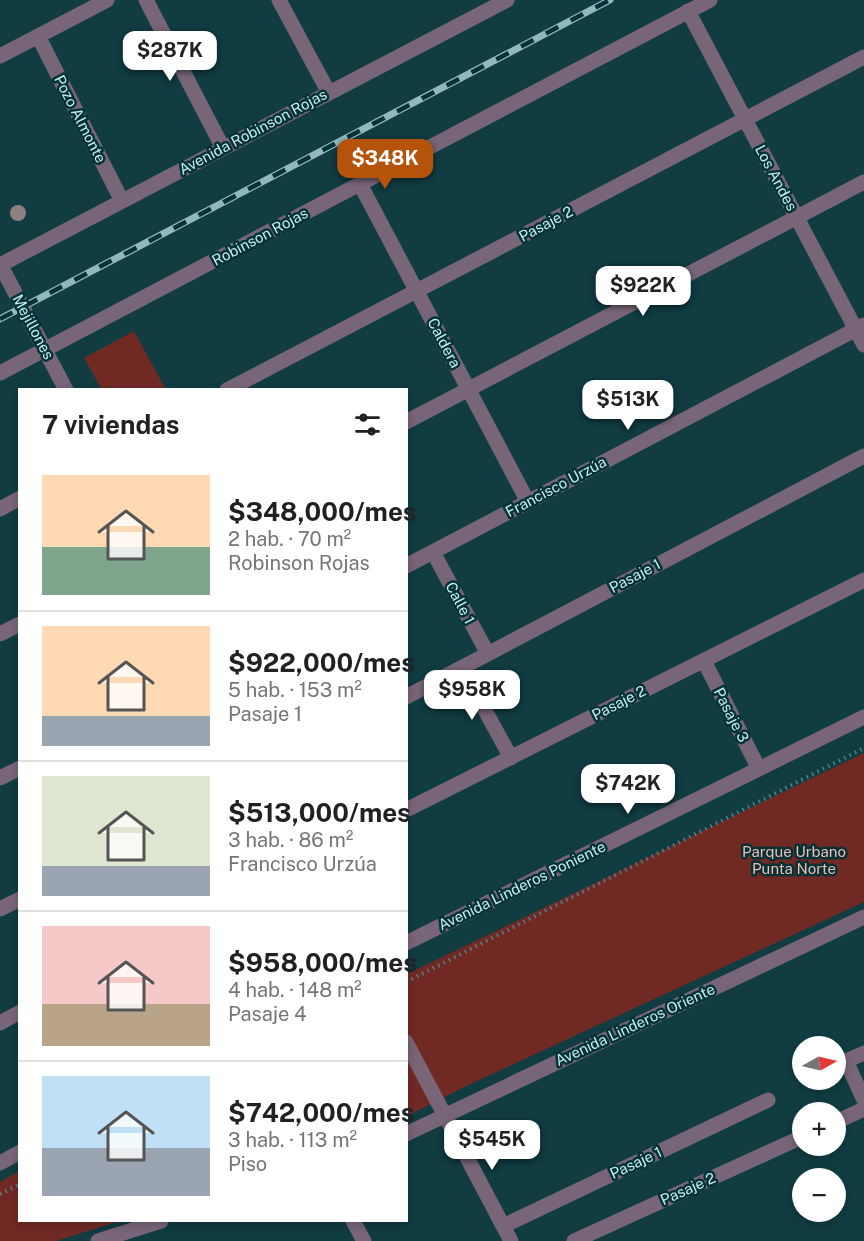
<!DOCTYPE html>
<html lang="es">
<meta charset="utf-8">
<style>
:root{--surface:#fff;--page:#f2f2f2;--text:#202124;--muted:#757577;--line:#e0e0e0;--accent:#b45309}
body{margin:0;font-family:"Public Sans",sans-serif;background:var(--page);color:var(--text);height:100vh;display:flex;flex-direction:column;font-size:22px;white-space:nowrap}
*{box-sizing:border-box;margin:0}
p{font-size:20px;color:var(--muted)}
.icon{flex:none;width:33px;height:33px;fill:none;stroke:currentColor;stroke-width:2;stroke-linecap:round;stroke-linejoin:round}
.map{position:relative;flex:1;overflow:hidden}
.sheet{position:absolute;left:18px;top:388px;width:390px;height:834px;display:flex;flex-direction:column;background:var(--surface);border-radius:0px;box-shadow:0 3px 9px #0003}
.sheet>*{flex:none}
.needle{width:39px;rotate:82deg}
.tools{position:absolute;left:792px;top:1036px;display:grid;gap:12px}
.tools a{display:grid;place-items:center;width:54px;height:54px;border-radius:50%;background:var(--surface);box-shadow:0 3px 9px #0003;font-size:30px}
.price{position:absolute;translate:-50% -51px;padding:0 14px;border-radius:12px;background:#fff;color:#222;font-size:20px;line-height:39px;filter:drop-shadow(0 2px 3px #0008)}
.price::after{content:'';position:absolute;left:50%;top:36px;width:18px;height:14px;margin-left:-9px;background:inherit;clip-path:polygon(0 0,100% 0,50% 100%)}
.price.active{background:var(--accent);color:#fff}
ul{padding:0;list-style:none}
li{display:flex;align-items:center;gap:18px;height:150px;padding:0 24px}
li+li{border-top:2px solid var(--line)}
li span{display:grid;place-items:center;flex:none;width:168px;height:120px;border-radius:0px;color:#555}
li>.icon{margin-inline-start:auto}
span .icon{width:72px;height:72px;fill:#fffc;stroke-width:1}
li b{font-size:26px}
h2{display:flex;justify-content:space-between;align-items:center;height:72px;padding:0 24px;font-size:26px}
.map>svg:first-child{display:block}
.green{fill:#712924}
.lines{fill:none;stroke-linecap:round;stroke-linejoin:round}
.path{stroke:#588187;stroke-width:4;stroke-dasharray:1.5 4.5;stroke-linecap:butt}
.minor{stroke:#786577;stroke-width:15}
.rail-casing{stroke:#91b8be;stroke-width:7}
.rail{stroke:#033237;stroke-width:4.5;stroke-dasharray:14;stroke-linecap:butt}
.tree{fill:#8d8180}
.labels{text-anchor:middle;stroke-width:5;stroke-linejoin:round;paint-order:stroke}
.street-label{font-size:15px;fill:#c6ebf1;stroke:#033237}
.park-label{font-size:15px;fill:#f3bab3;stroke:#033237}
</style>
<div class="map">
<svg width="864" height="1241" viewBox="0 0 864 1241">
<rect width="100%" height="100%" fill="#103c42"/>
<path class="green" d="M134,331l32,59h-64l-18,-32z
M864,753v149l-402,186 -55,28v-142z
M19,1171l1,50h100l-64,20h-56v-59z"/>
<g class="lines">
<path class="path" d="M406,982l458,-234
M0,1194l20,-10"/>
<path class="minor" d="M146,0l77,148
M279,0l50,93
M688,11l176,334
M38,36l84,165
M0,56l107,-56
M360,184l168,318
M0,264l66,126
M0,265l507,-265
M0,373l710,-373
M227,390l637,-333
M406,422l458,-240
M0,509l20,-11
M433,552l55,102
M406,566l458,-241
M0,634l20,-10
M704,661l55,108
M462,668l49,90
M406,697l458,-241
M0,778l20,-10
M406,810l458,-230
M0,909l20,-10
M406,943l458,-226
M0,1023l20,-11
M406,1042l105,199
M864,1053l-18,8 18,39
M836,1122l28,-13
M406,1134l458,-217
M0,1163l20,-11
M353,1221l11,20
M503,1226l265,-126
M98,1241l63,-20
M574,1241l228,-104"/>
<g class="rail-casing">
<path id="rail" d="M0,319l610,-319"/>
</g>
<use href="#rail" class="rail"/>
</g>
<circle class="tree" cx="18" cy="213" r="8"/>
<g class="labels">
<g class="street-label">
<text transform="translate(80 119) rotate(63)" y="5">Pozo Almonte</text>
<text transform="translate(253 132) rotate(-28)" y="5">Avenida Robinson Rojas</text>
<text transform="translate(776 178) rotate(62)" y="5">Los Andes</text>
<text transform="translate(546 224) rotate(-28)" y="5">Pasaje 2</text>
<text transform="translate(260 237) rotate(-28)" y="5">Robinson Rojas</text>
<text transform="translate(33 327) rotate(62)" y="5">Mejillones</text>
<text transform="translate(444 343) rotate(62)" y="5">Caldera</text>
<text transform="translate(556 487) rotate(-28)" y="5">Francisco Urzúa</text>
<text transform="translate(635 576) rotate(-28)" y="5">Pasaje 1</text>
<text transform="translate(460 603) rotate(62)" y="5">Calle 1</text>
<text transform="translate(619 703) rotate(-27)" y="5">Pasaje 2</text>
<text transform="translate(731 715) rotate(63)" y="5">Pasaje 3</text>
<text transform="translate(522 886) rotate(-26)" y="5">Avenida Linderos Poniente</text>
<text transform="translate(635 1025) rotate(-25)" y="5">Avenida Linderos Oriente</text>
<text transform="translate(636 1163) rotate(-25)" y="5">Pasaje 1</text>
<text transform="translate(688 1189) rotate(-24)" y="5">Pasaje 2</text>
</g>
<g class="park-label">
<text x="794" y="857">Parque Urbano<tspan x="794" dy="17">Punta Norte</tspan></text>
</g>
</g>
</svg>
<div class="tools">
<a><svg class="needle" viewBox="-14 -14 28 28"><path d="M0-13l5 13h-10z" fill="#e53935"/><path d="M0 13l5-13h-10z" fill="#757577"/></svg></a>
<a>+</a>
<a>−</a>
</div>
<b class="price" style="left:170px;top:82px">$287K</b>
<b class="price active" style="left:385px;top:190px">$348K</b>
<b class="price" style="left:643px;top:317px">$922K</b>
<b class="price" style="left:628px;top:431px">$513K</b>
<b class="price" style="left:472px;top:721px">$958K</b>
<b class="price" style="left:628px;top:815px">$742K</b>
<b class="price" style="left:492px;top:1171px">$545K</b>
<section class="sheet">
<h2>7 viviendas<svg class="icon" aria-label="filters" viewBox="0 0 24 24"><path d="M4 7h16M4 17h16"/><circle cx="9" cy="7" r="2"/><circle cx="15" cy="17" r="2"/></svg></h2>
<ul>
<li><span style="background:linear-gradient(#ffd9b3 60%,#7fa58c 0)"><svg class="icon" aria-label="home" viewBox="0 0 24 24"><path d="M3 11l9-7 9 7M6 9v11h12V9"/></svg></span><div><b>$348,000/mes</b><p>2 hab. · 70 m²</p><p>Robinson Rojas</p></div></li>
<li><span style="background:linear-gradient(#ffd9b3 75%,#9aa5b1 0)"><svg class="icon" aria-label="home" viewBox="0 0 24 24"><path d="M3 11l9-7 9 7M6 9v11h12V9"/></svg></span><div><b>$922,000/mes</b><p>5 hab. · 153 m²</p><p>Pasaje 1</p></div></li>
<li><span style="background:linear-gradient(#dfe7d0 75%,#9aa5b1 0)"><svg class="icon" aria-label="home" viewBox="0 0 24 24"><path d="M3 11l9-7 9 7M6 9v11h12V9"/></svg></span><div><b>$513,000/mes</b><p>3 hab. · 86 m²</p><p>Francisco Urzúa</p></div></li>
<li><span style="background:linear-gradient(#f6c9c9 65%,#b9a48a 0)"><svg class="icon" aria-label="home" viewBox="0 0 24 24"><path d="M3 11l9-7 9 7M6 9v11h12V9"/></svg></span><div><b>$958,000/mes</b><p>4 hab. · 148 m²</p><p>Pasaje 4</p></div></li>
<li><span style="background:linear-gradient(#bfe0f5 60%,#9aa5b1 0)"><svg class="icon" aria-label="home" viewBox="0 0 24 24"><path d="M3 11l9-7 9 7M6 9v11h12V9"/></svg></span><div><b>$742,000/mes</b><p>3 hab. · 113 m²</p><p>Piso</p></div></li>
</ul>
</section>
</div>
